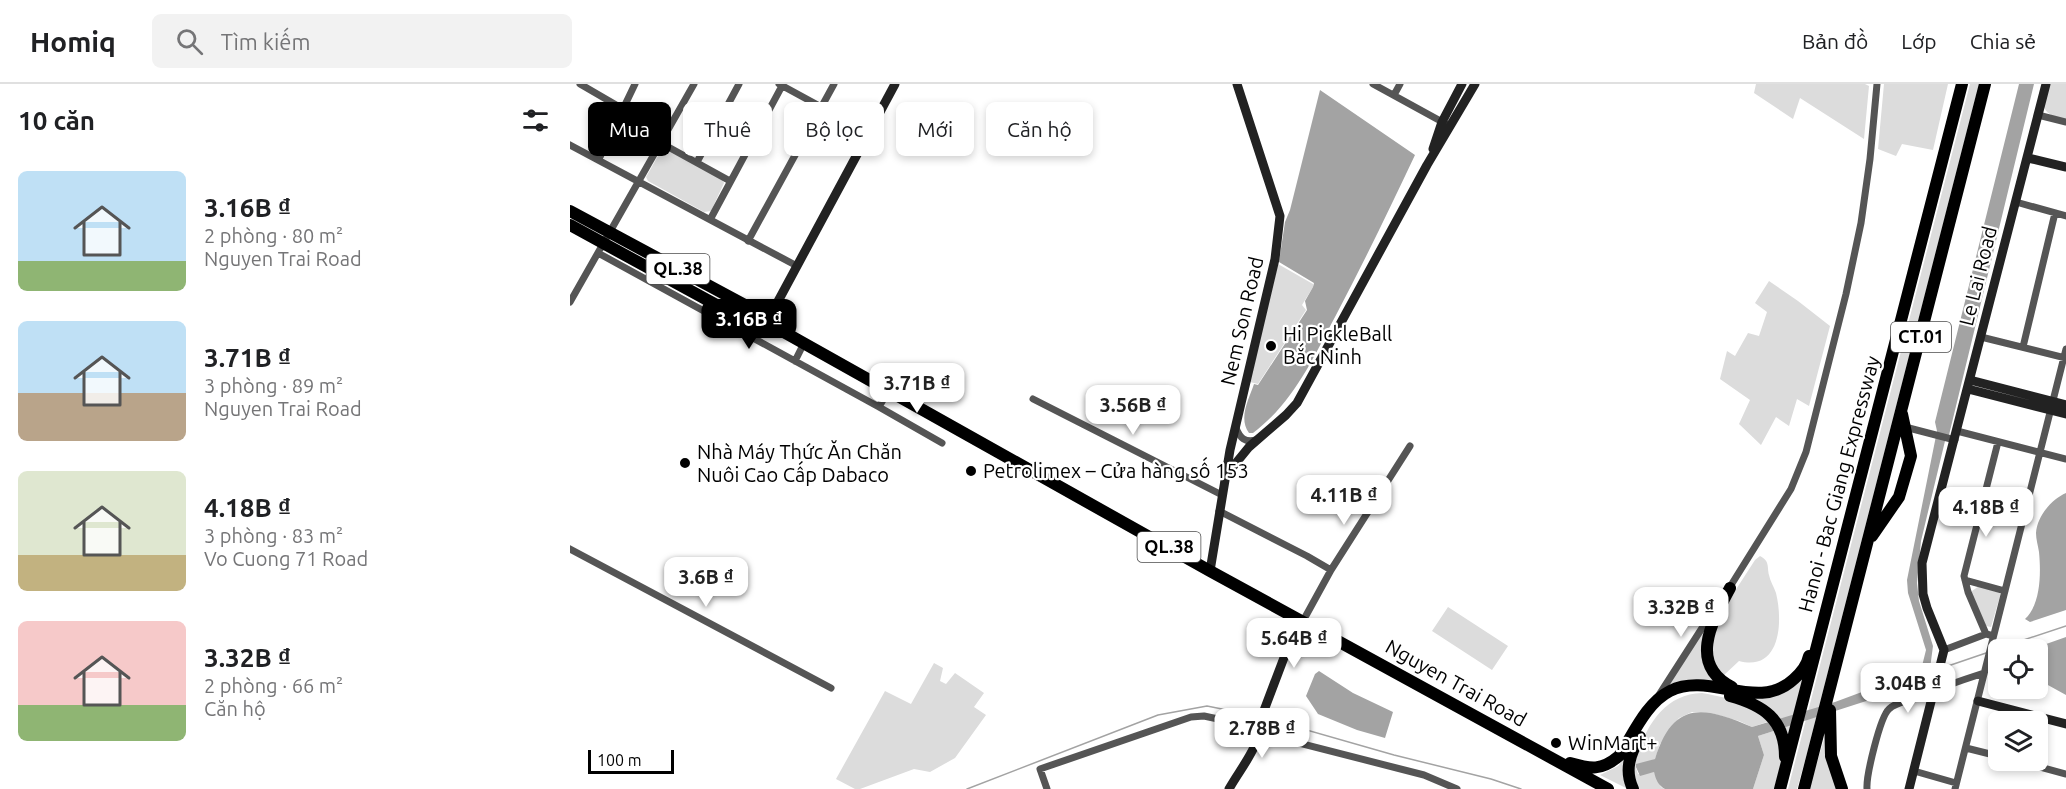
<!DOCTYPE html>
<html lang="vi">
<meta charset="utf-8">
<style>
:root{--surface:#fff;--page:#f2f2f2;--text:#202124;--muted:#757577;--line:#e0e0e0;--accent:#000}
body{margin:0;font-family:Ubuntu,sans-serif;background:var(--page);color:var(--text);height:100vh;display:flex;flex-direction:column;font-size:22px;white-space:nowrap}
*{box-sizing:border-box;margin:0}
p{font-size:20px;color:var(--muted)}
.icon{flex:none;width:33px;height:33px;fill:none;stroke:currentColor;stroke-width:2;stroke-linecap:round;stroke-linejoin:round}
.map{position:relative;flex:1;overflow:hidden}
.details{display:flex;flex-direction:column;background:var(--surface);width:570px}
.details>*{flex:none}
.top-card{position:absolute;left:18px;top:18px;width:570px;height:54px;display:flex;gap:12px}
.controls{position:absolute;left:1418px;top:555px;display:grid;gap:12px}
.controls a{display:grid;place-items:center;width:60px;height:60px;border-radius:9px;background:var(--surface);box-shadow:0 3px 9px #0003;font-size:30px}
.scale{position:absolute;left:18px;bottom:15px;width:86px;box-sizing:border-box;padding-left:6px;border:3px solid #000;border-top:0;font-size:16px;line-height:21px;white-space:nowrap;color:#000;-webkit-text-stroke:4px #fff;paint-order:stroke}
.price{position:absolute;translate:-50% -51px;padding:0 14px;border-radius:12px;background:#fff;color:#222;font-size:20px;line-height:39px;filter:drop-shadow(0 2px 3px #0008)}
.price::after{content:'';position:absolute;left:50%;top:36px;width:18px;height:14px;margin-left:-9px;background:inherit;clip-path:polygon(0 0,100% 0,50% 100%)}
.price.selected{background:var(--accent);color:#fff}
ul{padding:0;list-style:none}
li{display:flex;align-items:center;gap:18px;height:150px;padding:0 18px}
li span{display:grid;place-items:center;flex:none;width:168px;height:120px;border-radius:9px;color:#555}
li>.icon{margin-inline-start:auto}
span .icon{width:72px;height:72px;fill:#fffc;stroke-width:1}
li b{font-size:26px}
h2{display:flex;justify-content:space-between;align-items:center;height:72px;padding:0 18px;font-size:26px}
.tag{padding:0 21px;border-radius:9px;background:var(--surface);box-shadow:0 3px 9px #0003;font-size:21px;line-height:54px}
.tag.selected{background:var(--accent);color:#fff}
header{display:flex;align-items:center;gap:36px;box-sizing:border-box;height:84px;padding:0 30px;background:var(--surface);border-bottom:2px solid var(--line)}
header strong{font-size:28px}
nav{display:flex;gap:33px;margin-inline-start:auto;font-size:21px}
.search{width:420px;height:54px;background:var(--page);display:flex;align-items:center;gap:15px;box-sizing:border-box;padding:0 21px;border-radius:9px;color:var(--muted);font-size:22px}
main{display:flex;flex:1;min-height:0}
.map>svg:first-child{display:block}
.green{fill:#dcdcdc}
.water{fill:#a3a3a3}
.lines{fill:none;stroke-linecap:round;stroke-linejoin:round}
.stream{stroke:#a3a3a3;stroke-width:1.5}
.street{stroke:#555;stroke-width:7}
.secondary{stroke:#222;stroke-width:9}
.highway{stroke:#000;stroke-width:12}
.poi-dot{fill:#000;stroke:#fff;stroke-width:2}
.labels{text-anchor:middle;stroke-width:4.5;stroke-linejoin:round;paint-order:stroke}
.shield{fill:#fff;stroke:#4c4c4c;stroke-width:1.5}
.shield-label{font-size:18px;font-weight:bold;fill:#000}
.street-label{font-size:20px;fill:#000;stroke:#fff}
.poi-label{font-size:20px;fill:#000;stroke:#fff;text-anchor:start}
</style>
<header>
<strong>Homiq</strong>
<div class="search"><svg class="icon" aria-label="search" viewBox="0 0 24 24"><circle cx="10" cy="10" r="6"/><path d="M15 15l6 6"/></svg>Tìm kiếm</div>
<nav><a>Bản đồ</a><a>Lớp</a><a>Chia sẻ</a></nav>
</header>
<main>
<section class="details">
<h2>10 căn<svg class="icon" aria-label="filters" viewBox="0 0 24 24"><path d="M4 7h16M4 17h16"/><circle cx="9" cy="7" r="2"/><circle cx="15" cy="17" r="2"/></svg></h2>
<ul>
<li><span style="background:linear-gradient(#bfe0f5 75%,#8fb573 0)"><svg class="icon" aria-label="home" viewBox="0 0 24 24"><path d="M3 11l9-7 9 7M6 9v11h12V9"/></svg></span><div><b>3.16B ₫</b><p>2 phòng · 80 m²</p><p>Nguyen Trai Road</p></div></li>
<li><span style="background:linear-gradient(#bfe0f5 60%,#b9a48a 0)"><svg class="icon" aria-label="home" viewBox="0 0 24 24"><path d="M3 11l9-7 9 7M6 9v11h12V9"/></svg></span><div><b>3.71B ₫</b><p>3 phòng · 89 m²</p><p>Nguyen Trai Road</p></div></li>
<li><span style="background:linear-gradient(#dfe7d0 70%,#c2b280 0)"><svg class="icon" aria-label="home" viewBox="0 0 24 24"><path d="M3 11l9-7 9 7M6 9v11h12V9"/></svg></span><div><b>4.18B ₫</b><p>3 phòng · 83 m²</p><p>Vo Cuong 71 Road</p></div></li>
<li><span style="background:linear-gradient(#f6c9c9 70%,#8fb573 0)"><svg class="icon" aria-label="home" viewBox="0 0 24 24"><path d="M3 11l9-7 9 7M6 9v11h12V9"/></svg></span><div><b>3.32B ₫</b><p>2 phòng · 66 m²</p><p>Căn hộ</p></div></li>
</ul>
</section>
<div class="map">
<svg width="1496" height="705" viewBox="0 0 1496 705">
<rect width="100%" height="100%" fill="#fff"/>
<path class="green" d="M1186,0h109l4,2 -5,53 -64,-41 -7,21 -39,-26z
M1314,0h64l-15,66 -31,-6 -6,12 -18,-7z
M1400,0h9l-173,673 -9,32h-9z
M1479,0h17v35c-8,-2 -19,-3 -22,-12z
M96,64l56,31 2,4 -13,28 -7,1 -56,-31 -2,-4 16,-28z
M708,180l35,20v3l-11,18 4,5 -48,74 -8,-2z
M1199,197l29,20 32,25 -21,80 -12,-7 -8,27 -13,-9 -15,28 -22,-21 11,-24 -30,-21 7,-28 8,5 13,-23 11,3 8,-24 -12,-9z
M1190,472c10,5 7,11 9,19 1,6 5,12 7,18 7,28 5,79 -37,68l-16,15 -8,-12 -5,-20 14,-36 31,-48z
M1409,502l21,6v4l-9,31 -5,-1 -14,-32v-3z
M878,523l60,39 -16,24 -60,-39z
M1134,545l15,52 -48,5 -2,-2z
M364,579l9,5 -3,13 6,3 9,-11 29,20 -10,14 12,8 -31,43 -25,14 -16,-3 -54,20h-5l-19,-10 49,-88 26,13z
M1238,588l-20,79 -3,-14 -41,-42z
M1132,609c33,6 41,9 68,28l-18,6 -13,-6 -28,-8 -19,-1 -13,6 -19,26 -5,15 -19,9 2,6 16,-2 7,15 4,2h-28c-2,-5 -5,-13 -5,-18 1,-6 4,-13 6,-18 10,-31 29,-59 64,-60z
M1207,646l5,30 -8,29h-21l11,-34 -6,-19z
M1255,652l11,53h-27z
M1054,675l4,30 -28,-14 18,-9z"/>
<path class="water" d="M1449,0h15l-85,351 -4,6 -24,100 -4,42 2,18 14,45 -4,30 -7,7 -164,53 6,19 -11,34h-88c-7,-4 -9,-9 -11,-17l-14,4 -4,-9v-3l19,-5c18,-59 49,-53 97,-32l83,-25 86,-32 5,-20 -18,-57 -1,-13 30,-149 -2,-9z
M750,6l95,65c-26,55 -52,109 -80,162 -23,43 -42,86 -82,116h-4c-11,-15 0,-34 5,-49l4,1 49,-75 -2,-9 8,-14 1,-4 -35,-21 6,-40 5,-12z
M1496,409v117l-36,12 -5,-3c16,-15 16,-46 14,-67 -1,-6 -3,-13 -3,-19 1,-17 16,-34 30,-40z
M1496,553v58l-29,-16v-29l-5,-1z
M749,587l34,22 40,19 -8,26 -28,-8 -39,-16 -12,-18 9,-22z"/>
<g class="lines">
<path class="stream" d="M1423,566l73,-24
M1375,583l41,-14
M695,634l129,37 97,24 30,10
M397,705l191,-74 49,-9 50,10"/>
<path class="street" d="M10,0l43,25
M209,0l90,49
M803,0l73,40
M824,11l6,-11
M1468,31l28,7
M91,59l69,38
M0,61l227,121
M29,75l36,-75
M127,78l42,-78
M1446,118l50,14
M141,134l72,-134
M178,157l86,-157
M28,169l281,154 9,-16
M0,218l124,-218
M1411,253l85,21
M1453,263l32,-134
M225,277l9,-18
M463,315l189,96
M309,323l63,36
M1335,343l50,13
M666,344c4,10 9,15 20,12
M1387,347l109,28
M649,427l88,45 24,14
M0,465l261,139
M1395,496l40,11
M1158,506l63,-101 15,-37 40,-158 15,-71 9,-64 7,-75
M733,537l28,-51 79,-124
M1416,550l-18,-42 -4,-16 34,-134
M1374,566l42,-16 4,1
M1089,611l54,-84
M690,649l164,42 33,14
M1396,664l32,8
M1444,676l52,14
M1344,687l42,12
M477,705l-7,-20 151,-52 13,-1 56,12
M1297,705c-1,-13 13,-72 22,-80 5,-5 14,-7 21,-9 24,-10 49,-19 74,-27
M1385,705l111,-440"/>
<path class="secondary" d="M863,65l9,-27 20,-38
M1458,74l38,9
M199,234l126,-234
M1400,296l96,25
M1398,305l98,25
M657,390l22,-27 37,-32 11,-12 130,-238 48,-81
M640,487l20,-121 45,-191 5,-43 -43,-132
M1408,617l88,23
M659,705c11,-20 33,-45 31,-68l25,-66 18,-34
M1339,705l35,-139 -17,-42 -4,-14 -1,-31 124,-479"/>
<path class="highway" d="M0,127l199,107 13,13 428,240 398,218
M0,141l152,83 45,22 15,1
M1302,452l27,-39 12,-41 -9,-42
M1160,504c-17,32 -43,76 2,99
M1160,612c33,9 55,23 55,61
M1260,626l1,46 11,33
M1000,679c21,6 31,8 49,-7 14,-21 27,-53 51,-65 40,-20 88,22 124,-12 7,-6 13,-13 15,-23
M1063,705c-9,-19 -3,-35 7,-52
M1210,705l182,-705
M1234,705l181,-705"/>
</g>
<g class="poi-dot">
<circle cx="701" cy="262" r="6"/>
<circle cx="115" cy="379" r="6"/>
<circle cx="401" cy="387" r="6"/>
<circle cx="986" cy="659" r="6"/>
</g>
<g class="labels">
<g class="shield">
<rect x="76.5" y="170" width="63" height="30" rx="4.5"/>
<rect x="1321" y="238" width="60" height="30" rx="4.5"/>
<rect x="567.5" y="448" width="63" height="30" rx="4.5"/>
</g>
<g class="shield-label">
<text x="108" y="191">QL.38</text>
<text x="1351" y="259">CT.01</text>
<text x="599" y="469">QL.38</text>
</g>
<g class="street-label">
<text transform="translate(1408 192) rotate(-76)" y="7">Le Lai Road</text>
<text transform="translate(672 237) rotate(-77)" y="7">Nem Son Road</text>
<text transform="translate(1269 400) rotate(-75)" y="7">Hanoi - Bac Giang Expressway</text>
<text transform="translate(886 599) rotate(29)" y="7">Nguyen Trai Road</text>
</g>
<g class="poi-label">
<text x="713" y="257">Hi PickleBall<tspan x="713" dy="23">Bắc Ninh</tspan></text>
<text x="127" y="375">Nhà Máy Thức Ăn Chăn<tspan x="127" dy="23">Nuôi Cao Cấp Dabaco</tspan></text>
<text x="413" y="394">Petrolimex – Cửa hàng số 153</text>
<text x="998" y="666">WinMart+</text>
</g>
</g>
</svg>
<div class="controls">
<a><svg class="icon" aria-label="locate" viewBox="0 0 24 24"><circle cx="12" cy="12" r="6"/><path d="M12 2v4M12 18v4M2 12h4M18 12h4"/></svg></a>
<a><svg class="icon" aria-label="layers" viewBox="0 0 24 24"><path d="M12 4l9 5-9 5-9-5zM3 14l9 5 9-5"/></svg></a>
</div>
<div class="scale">100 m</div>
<b class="price selected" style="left:179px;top:266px">3.16B ₫</b>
<b class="price" style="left:347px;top:330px">3.71B ₫</b>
<b class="price" style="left:563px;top:352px">3.56B ₫</b>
<b class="price" style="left:774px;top:442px">4.11B ₫</b>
<b class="price" style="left:1416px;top:454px">4.18B ₫</b>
<b class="price" style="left:136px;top:524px">3.6B ₫</b>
<b class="price" style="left:1111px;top:554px">3.32B ₫</b>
<b class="price" style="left:724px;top:585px">5.64B ₫</b>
<b class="price" style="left:1338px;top:630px">3.04B ₫</b>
<b class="price" style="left:692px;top:675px">2.78B ₫</b>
<div class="top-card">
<a class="tag selected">Mua</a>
<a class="tag">Thuê</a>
<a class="tag">Bộ lọc</a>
<a class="tag">Mới</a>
<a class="tag">Căn hộ</a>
</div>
</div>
</main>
